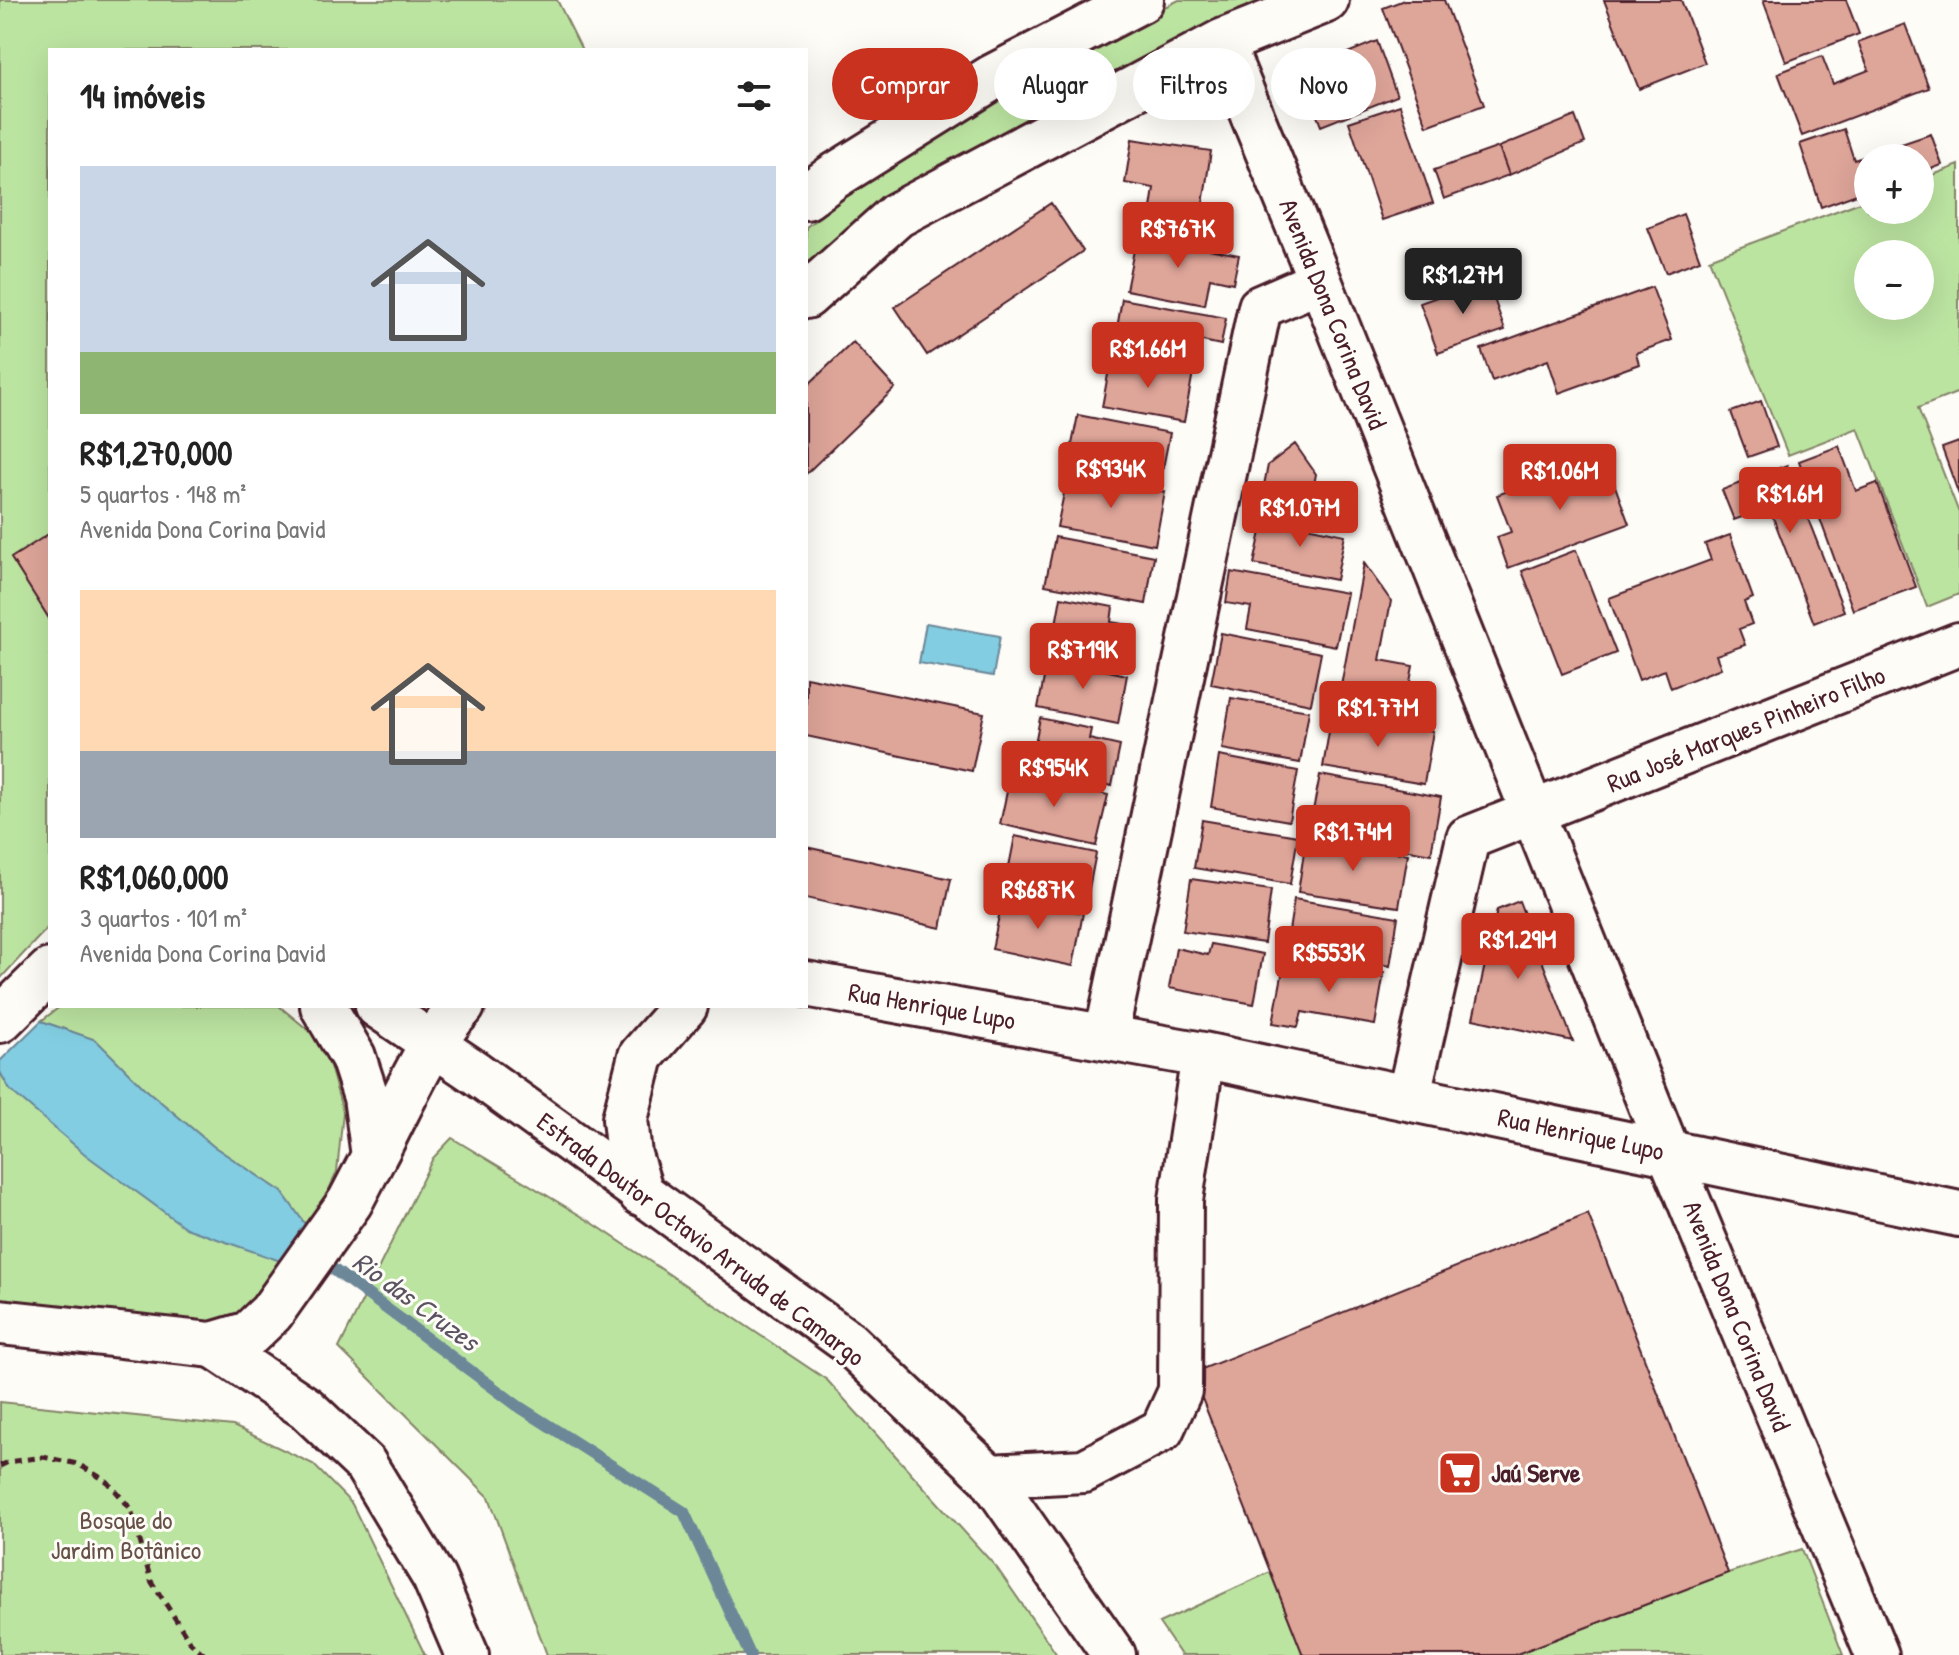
<!DOCTYPE html>
<html lang="pt">
<meta charset="utf-8">
<style>
:root{--surface:#fff;--page:#f2f2f2;--text:#222;--muted:#767676;--accent:#c8321e}
body{margin:0;font-family:"Patrick Hand",sans-serif;background:var(--page);color:var(--text);height:100vh;display:flex;flex-direction:column;font-size:30px;white-space:nowrap}
*{box-sizing:border-box;margin:0}
p{font-size:26px;color:var(--muted)}
.icon{flex:none;width:44px;height:44px;fill:none;stroke:currentColor;stroke-width:2;stroke-linecap:round;stroke-linejoin:round}
.map{position:relative;flex:1;overflow:hidden}
.side{position:absolute;left:48px;top:48px;width:760px;height:960px;display:flex;flex-direction:column;background:var(--surface);border-radius:0px;box-shadow:0 8px 32px #0002}
.side>*{flex:none}
.hud{position:absolute;left:832px;top:48px;width:760px;height:72px;display:flex;gap:16px}
.buttons{position:absolute;left:1854px;top:144px;display:grid;gap:16px}
.buttons a{display:grid;place-items:center;width:80px;height:80px;border-radius:50%;background:var(--surface);box-shadow:0 8px 32px #0002;font-size:40px}
.price{position:absolute;translate:-50% -68px;padding:0 18px;border-radius:8px;background:var(--accent);color:#fff;font-size:26px;line-height:52px;filter:drop-shadow(0 2px 4px #0008)}
.price::after{content:'';position:absolute;left:50%;top:48px;width:24px;height:18px;margin-left:-12px;background:inherit;clip-path:polygon(0 0,100% 0,50% 100%)}
.price.active{background:#222;color:#fff}
ul{padding:0;list-style:none}
li{display:grid;align-content:center;gap:16px;height:424px;padding:0 32px}
li span{display:grid;place-items:center;height:248px;border-radius:0px;color:#555}
li>.icon{margin-inline-start:auto}
span .icon{width:144px;height:144px;fill:#fffc;stroke-width:1}
li b{font-size:34px}
h2{display:flex;justify-content:space-between;align-items:center;height:96px;padding:0 32px;font-size:34px}
.pill{padding:0 28px;border-radius:36px;background:var(--surface);box-shadow:0 8px 32px #0002;font-size:28px;line-height:72px}
.pill.active{background:var(--accent);color:#fff}
.map>svg:first-child{display:block}
.green{fill:#bce4a1;stroke:#838266;stroke-width:2;fill-rule:evenodd}
.water{fill:#82cde1;stroke:#6c8798;stroke-width:2}
.lines{fill:none;stroke-linecap:round;stroke-linejoin:round}
.stream{stroke:#6c8798;stroke-width:12}
.building{fill:#dea599;stroke:#4a1f2b;stroke-width:2}
.street-casing{stroke:#4a1f2b;stroke-width:48}
.secondary-casing{stroke:#4a1f2b;stroke-width:50}
.path{stroke:#4a1f2b;stroke-width:5;stroke-dasharray:8 6;stroke-linecap:butt}
.street{stroke:#fdfcf7;stroke-width:42}
.secondary{stroke:#fdfcf7;stroke-width:44}
.labels{text-anchor:middle;stroke-width:6;stroke-linejoin:round;paint-order:stroke}
.street-label{font-size:26px;fill:#4a1f2b;stroke:#fdfcf7}
.poi-label{font-size:26px;font-weight:bold;fill:#4a1f2b;stroke:#fdfcf7;text-anchor:start}
.park-label{font-size:26px;fill:#665048;stroke:#fdfcf7}
.water-label{font-size:28px;font-style:italic;fill:#5b5362;stroke:#fdfcf7}
</style>
<div class="map">
<svg width="1959" height="1655" viewBox="0 0 1959 1655">
<rect width="100%" height="100%" fill="#fdfcf7"/>
<filter id="ink" filterUnits="userSpaceOnUse"><feTurbulence type="fractalNoise" baseFrequency=".0125" numOctaves="2"/><feDisplacementMap in="SourceGraphic" scale="16" xChannelSelector="R" yChannelSelector="G"/><feConvolveMatrix kernelMatrix="1 2 1 2 8 2 1 2 1" color-interpolation-filters="sRGB"/></filter>
<g filter="url(#ink)">
<path class="green" d="M0,0h557l25,50h-532v875l-50,54z
M1179,0h85l-26,10 -165,86 -162,91 -105,81v-41l84,-63 140,-92z
M1959,165v227l-41,16 41,105v81l-32,13 -69,-179 -70,27 -79,-196 159,-60v11h52v-30zM1868,254h52v52h-52z
M61,1006h218l44,36 20,70 -6,60 -27,59 -28,-39 -69,-46 -70,-59 -47,-47 -55,-19z
M0,1072l10,18 279,174 -40,58 -112,12 -137,-17z
M452,1138l139,84 236,158 170,188 60,87h-510l-58,-158 -150,-149 94,-190z
M0,1402l233,24 80,38 39,40 73,151h-425z
M1802,1549l41,106h-329l214,-82z
M1270,1572l33,83h-122l-22,-32z"/>
<path class="water" d="M926,623l74,13 -7,40 -74,-13z
M41,1021l55,19 47,47 70,59 69,46 28,39 -21,33 -103,-36 -100,-73 -76,-65 -10,-18v-11z"/>
<g class="lines">
<path class="stream" d="M318,1258l200,148 166,106 66,143"/>
</g>
<path class="building" d="M1404,0h40l40,105 -57,21 -44,-118z
M1604,0h77l24,63 -66,26z
M1763,0h83l13,34 -73,28z
M1905,24l24,64 -127,48 -24,-63 44,-17 11,28 36,-14 -11,-28z
M1377,41l20,55 -76,30 -21,-54z
M1400,105l33,98 -51,17 -33,-98z
M1575,116l10,27 -76,32 -10,-28z
M1844,129l10,31 77,-26 11,31 -22,8v-15h-52v32l-47,17 -21,-63z
M1132,139l79,12 -13,86 -50,-8 6,-41 -29,-5z
M1499,147l10,28 -65,24 -10,-29z
M1051,203l32,48 -156,104 -32,-48z
M1683,214l17,46 -34,13 -18,-45z
M1137,235l102,20 -6,28 -23,-5 -5,27 -79,-15z
M1487,279l18,51 -67,23 -18,-50z
M1652,287l20,53 -36,13 3,11 -80,29 -11,-33 -56,21 -11,-32z
M1122,299l104,19 -5,27 -23,-5 -4,22 -80,-16z
M853,342l42,46 -89,86v-87z
M1111,358l82,14 -9,50 -82,-15z
M1761,401l16,46 -29,10 -17,-45z
M1078,415l92,18 -10,50 -92,-19z
M1959,442v53l-17,-47z
M1295,444l21,30 -8,43 -49,-7 9,-45z
M1839,446l17,45 21,-8 39,104 -63,23 -54,-149z
M1604,456l25,68 -121,44 -11,-31 14,-5 -14,-37z
M1787,465l57,146 -30,12 -45,-116 -35,13 -12,-30z
M1068,474l97,18 -10,53 -98,-18z
M1264,518l81,17 -9,45 -82,-16z
M50,533v87l-39,-62z
M1730,535l23,63 -9,4 8,22 -13,5 6,16 -29,10 5,13 -50,20 -6,-18 -26,10 -30,-82 102,-38 -6,-16z
M1055,537l99,19 -8,48 -101,-19z
M1576,550l40,103 -54,21 -40,-103z
M1364,563l27,38 -11,59 33,6 -9,48 -66,-12z
M1231,572l116,21 -11,53 -89,-17 4,-22 -25,-4z
M1061,597l52,10 -2,15 25,4 -7,41 -78,-15z
M1221,633l100,20 -10,51 -100,-20z
M1048,658l79,17 -9,49 -80,-16z
M806,677l178,36 -12,58 -166,-35z
M1231,698l78,13 -9,52 -78,-14z
M1332,714l101,17 -9,53 -101,-17z
M1040,718l51,11 -2,10 31,7 -8,40 -82,-17z
M1219,756l79,15 -9,50 -78,-14z
M1011,773l97,22 -12,51 -96,-22z
M1320,775l121,22 -10,57 -122,-23z
M1202,820l96,16 -8,48 -96,-16z
M1015,836l81,17 -10,51 -81,-17z
M1306,839l102,15 -9,53 -101,-15z
M806,847l145,32 -10,49 -135,-30z
M1191,879l80,11 -7,53 -81,-12z
M1003,897l80,16 -10,53 -81,-17z
M1294,899l104,18 -8,49 -83,-15 -2,15 -21,-3z
M1519,901l54,140 -100,-22 24,-109z
M1211,944l52,10 -9,50 -85,-16 7,-40 32,7z
M1312,960l72,13 -9,52 -73,-13 -4,15 -25,-4 10,-53 26,5z
M1588,1214l140,359 -214,82h-211l-111,-282z"/>
<g class="lines">
<g class="street-casing">
<path id="street" d="M1222,42l98,239 349,872 208,502
M377,1006l99,67 372,269 141,134 125,179
M1106,1037l154,-730 60,-26
M1408,1098l60,-260 491,-194
M212,1345l94,63 59,56 69,114 33,77
M989,1476l95,-5 78,-41 18,-39 1,-191 22,-145"/>
</g>
<g class="secondary-casing">
<path id="secondary" d="M806,197l27,-20 160,-100 148,-77
M806,296l91,-81 325,-173 104,-42
M806,984l397,71 756,159
M0,1020l50,-49
M374,1156c26,-48 51,-111 88,-150
M641,1193l-12,-38 -4,-36 16,-63 44,-50
M0,1322l212,23 37,-11 22,-21 79,-111 24,-46 -8,-59 -13,-40 -30,-51"/>
</g>
<path class="path" d="M0,1466l8,-4 35,-5 35,7 30,18 23,27 20,72 40,62 14,12"/>
<use href="#street" class="street"/>
<use href="#secondary" class="secondary"/>
</g>
</g>
<defs>
<g id="supermarket-square" transform="scale(2.3)"><rect x="-9" y="-9" width="18" height="18" rx="4" fill="#c8321e" stroke="#fdfcf7"/><path d="M-6-5.5h2.5l.6 2H6L4.5 2H-2.5L-4.4-4H-6ZM-1.5 3.2a1.3 1.3 0 1 0 .1 0ZM3 3.2a1.3 1.3 0 1 0 .1 0Z" fill="#fff"/></g>
</defs>
<g fill-rule="evenodd">
<use href="#supermarket-square" x="1460" y="1473"/>
</g>
<g class="labels">
<g class="street-label">
<text transform="translate(1333 314) rotate(68)" y="9">Avenida Dona Corina David</text>
<text transform="translate(1746 729) rotate(-22)" y="9">Rua José Marques Pinheiro Filho</text>
<text transform="translate(932 1006) rotate(10)" y="9">Rua Henrique Lupo</text>
<text transform="translate(1581 1134) rotate(12)" y="9">Rua Henrique Lupo</text>
<text transform="translate(701 1239) rotate(37)" y="9">Estrada Doutor Octavio Arruda de Camargo</text>
<text transform="translate(1737 1316) rotate(68)" y="9">Avenida Dona Corina David</text>
</g>
<g class="poi-label">
<text x="1491" y="1482">Jaú Serve</text>
</g>
<g class="park-label">
<text x="126" y="1529">Bosque do<tspan x="126" dy="30">Jardim Botânico</tspan></text>
</g>
<g class="water-label">
<text transform="translate(416 1301) rotate(36)" y="10">Rio das Cruzes</text>
</g>
</g>
</svg>
<div class="buttons">
<a>+</a>
<a>−</a>
</div>
<b class="price" style="left:1178px;top:270px">R$767K</b>
<b class="price active" style="left:1463px;top:316px">R$1.27M</b>
<b class="price" style="left:1148px;top:390px">R$1.66M</b>
<b class="price" style="left:1111px;top:510px">R$934K</b>
<b class="price" style="left:1560px;top:512px">R$1.06M</b>
<b class="price" style="left:1790px;top:535px">R$1.6M</b>
<b class="price" style="left:1300px;top:549px">R$1.07M</b>
<b class="price" style="left:1083px;top:691px">R$719K</b>
<b class="price" style="left:1378px;top:749px">R$1.77M</b>
<b class="price" style="left:1054px;top:809px">R$954K</b>
<b class="price" style="left:1353px;top:873px">R$1.74M</b>
<b class="price" style="left:1038px;top:931px">R$687K</b>
<b class="price" style="left:1518px;top:981px">R$1.29M</b>
<b class="price" style="left:1329px;top:994px">R$553K</b>
<div class="hud">
<a class="pill active">Comprar</a>
<a class="pill">Alugar</a>
<a class="pill">Filtros</a>
<a class="pill">Novo</a>
</div>
<section class="side">
<h2>14 imóveis<svg class="icon" aria-label="filters" viewBox="0 0 24 24"><path d="M4 7h16M4 17h16"/><circle cx="9" cy="7" r="2"/><circle cx="15" cy="17" r="2"/></svg></h2>
<ul>
<li><span style="background:linear-gradient(#c9d6e8 75%,#8fb573 0)"><svg class="icon" aria-label="home" viewBox="0 0 24 24"><path d="M3 11l9-7 9 7M6 9v11h12V9"/></svg></span><div><b>R$1,270,000</b><p>5 quartos · 148 m²</p><p>Avenida Dona Corina David</p></div></li>
<li><span style="background:linear-gradient(#ffd9b3 65%,#9aa5b1 0)"><svg class="icon" aria-label="home" viewBox="0 0 24 24"><path d="M3 11l9-7 9 7M6 9v11h12V9"/></svg></span><div><b>R$1,060,000</b><p>3 quartos · 101 m²</p><p>Avenida Dona Corina David</p></div></li>
</ul>
</section>
</div>
